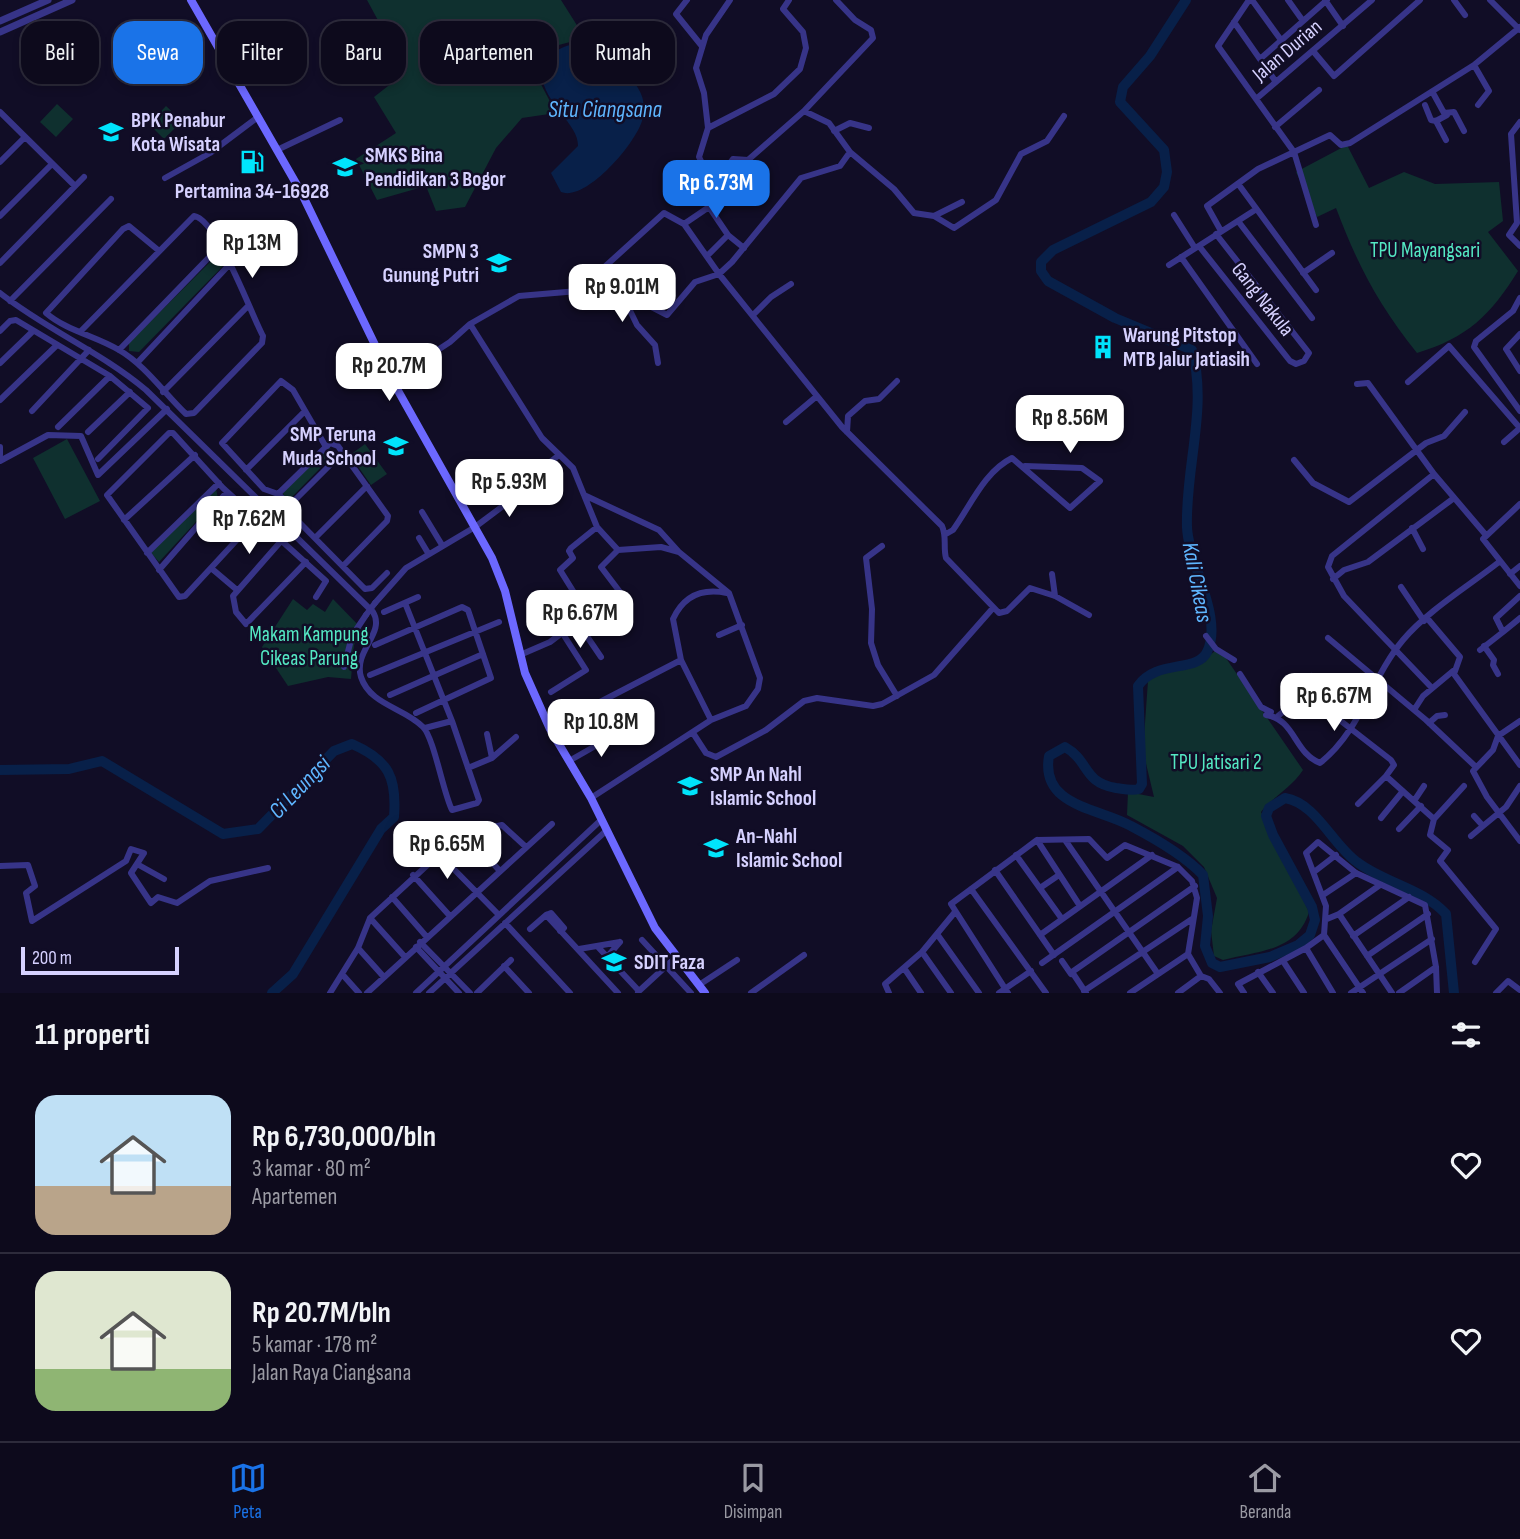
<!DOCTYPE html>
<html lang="id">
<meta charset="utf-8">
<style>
:root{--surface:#0d0a1c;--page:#1b1829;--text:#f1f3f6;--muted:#9a9aa3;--line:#2d2b3b;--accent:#1a73e8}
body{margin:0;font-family:"Sofia Sans Condensed",sans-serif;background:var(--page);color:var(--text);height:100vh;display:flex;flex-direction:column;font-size:26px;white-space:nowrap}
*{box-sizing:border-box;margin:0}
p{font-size:23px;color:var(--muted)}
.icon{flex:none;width:38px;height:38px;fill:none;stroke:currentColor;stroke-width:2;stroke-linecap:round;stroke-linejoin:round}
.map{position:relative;height:993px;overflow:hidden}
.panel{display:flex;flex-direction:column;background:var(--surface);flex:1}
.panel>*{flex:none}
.guide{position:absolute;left:21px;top:21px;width:700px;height:63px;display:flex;gap:14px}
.scale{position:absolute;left:21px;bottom:18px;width:158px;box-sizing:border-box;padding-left:7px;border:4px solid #d6d1ff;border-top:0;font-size:19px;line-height:24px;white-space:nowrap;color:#d6d1ff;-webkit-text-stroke:5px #110d26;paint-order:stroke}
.price{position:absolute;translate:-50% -60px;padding:0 16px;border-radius:14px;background:#fff;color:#222;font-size:23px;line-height:46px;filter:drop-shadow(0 2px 4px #0008)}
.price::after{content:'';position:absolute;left:50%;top:42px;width:21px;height:16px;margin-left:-10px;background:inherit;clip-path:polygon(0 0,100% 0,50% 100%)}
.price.active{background:var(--accent);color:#fff}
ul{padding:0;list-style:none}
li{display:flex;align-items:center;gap:21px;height:175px;padding:0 35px}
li+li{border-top:2px solid var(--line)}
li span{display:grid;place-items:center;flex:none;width:196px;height:140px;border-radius:21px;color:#555}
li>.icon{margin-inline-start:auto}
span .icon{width:84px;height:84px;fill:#fffc;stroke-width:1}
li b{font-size:30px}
h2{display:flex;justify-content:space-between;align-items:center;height:84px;padding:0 35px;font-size:30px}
.chip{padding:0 24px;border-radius:21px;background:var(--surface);box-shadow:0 4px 10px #0003,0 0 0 2px var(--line);font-size:24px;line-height:63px}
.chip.active{background:var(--accent);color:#fff}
.tab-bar{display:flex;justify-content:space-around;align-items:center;height:98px;border-top:2px solid var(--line);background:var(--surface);font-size:19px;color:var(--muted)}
.tab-bar a{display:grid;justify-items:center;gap:4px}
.tab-bar .active{color:var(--accent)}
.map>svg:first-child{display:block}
.green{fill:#0f302f}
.water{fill:#082049}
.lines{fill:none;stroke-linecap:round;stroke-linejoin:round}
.river{stroke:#082049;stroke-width:10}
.minor{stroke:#373488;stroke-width:6}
.tertiary{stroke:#373488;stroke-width:7}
.secondary{stroke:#6c68ff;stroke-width:8}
.minor-bridge{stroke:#373488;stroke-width:6}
.labels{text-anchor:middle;stroke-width:5;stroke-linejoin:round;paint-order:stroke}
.street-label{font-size:21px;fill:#d6d1ff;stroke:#110d26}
.poi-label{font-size:21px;font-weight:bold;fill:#d6d1ff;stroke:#110d26;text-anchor:start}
.park-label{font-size:21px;fill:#54e8c3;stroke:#110d26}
.water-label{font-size:23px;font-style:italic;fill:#5fb6ff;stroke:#110d26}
</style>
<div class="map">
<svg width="1520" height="993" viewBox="0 0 1520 993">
<rect width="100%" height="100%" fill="#110d26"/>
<path class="green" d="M367,0h194l24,38 -30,8 -22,23 23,44 -34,5 -26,30 -31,59 -29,4 -10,-25 -49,14 -21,-41 40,-26 -22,-36 32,-25z
M57,104l16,15 -17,18 -16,-15z
M166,106l16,15 -18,18 -15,-15z
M1347,145l22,43 35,-16 31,12 64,-2 4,39 -15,11 30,39c-27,44 -51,67 -101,82 -39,-49 -59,-87 -81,-145l-19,9 -21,-45z
M218,254l7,5 -1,6 -85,87 -10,-1v-8z
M67,439l33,62 -35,18 -32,-61z
M365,444l22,30 -16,11 -21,-30z
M327,446l6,4 -1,6 -40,41 -8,-1 -1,-3z
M216,489l2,9 -59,64 -8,-9z
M293,599l14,11 6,-6 12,8 8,-13 30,31 -9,15 -3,34 -23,-2 -40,9 -26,-39z
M1219,648l84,122c-11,17 -29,26 -42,42l48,100c-12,39 -50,39 -86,48l-9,-4 -3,-25 6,-33 -13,-31 -21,-21 -56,-31 1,-23 26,5 -11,-46 5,-70 11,-9 38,-7z"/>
<path class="water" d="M586,44c17,7 54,36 57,56 1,6 1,15 -1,21 -7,23 -56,81 -81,71l-10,-19 27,-27c1,-22 -34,-41 -37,-74 7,-20 25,-30 45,-28z"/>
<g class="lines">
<path class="river" d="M1186,0l-36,56 -27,31 -3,15 44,48 3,22 -3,15 -13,15 -98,48 -12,12v9l7,10 67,37 77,32c16,58 -7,118 -5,177 1,36 37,91 20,125 -10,21 -51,7 -69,34l4,98 -3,5c-8,2 -15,0 -23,-1 -34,-6 -26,-27 -51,-41l-16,9c-9,51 51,52 82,70 23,12 54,30 72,49l5,41 -3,30 7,17 8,4 50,-10 28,-12 12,-10 5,-15 -3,-13 -39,-72 -7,-19 3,-8 16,-10c31,5 47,46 72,64 27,21 65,26 89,52l8,79
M0,770l69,-1 33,-8 121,73 35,-5 76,-78 18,-7c37,16 45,34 42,73l-13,12 -88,145 -21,19"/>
<path class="minor" d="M687,0l-11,14 25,31
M1249,0l-31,46 76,106 22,73
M1252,0l29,40
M1288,0l15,21
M1325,0l18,26
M1454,0l11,15
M1490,0l30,30
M1234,22l42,60
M1313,51l21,25 86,-76
M1260,59l67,-59
M1474,65l15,26 -11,14
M1433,93l11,20 10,-1 10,19
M1256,99l116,-99
M1425,105l6,15 5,1 11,-6
M804,111l69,-73 -2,-8 -16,-10 -19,-20
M0,112l75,74
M1436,121l10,19
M1520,122l-9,12 6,89 -8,12 11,11
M1275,127l44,-37
M708,128l-4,-35 -8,-25 10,-33 24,-35
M834,131l16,-8 19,5
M277,150l63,-30
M850,152l44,37 20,24 20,3 28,-14
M0,162l25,-25
M165,178l45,-25 48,-36
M1239,185l77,105
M715,189l-16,-32 9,-29 66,-34 26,-25 6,-21 -3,-16 -20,-23 6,-9
M709,207l19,28
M1174,215l21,33
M0,216l52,-52
M934,216l20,12 42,-28 25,-46 26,-13 17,-25
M1238,221l74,97
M1221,231l-14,-25 51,-37 72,-34 11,10 9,-2 124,-78 46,-38
M1199,246l91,115 6,3 8,-3 5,-8 -93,-119
M708,255l20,-20 16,13
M1181,257l76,107
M0,263l84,-86
M1169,265l86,-55
M1303,273l29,-20
M590,282l31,10 16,33 18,20 3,18
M611,286l56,29 28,-33 24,-8 13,-12 69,-84 39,-12 10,-14 -21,-29 -25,-12 -56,49 -15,-1 -12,16 -12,32 -25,17
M0,293c47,37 101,59 146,97l227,222c13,21 -20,39 -12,65 9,28 44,31 62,50 11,11 20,65 29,83l25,-7 2,-3 -27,-79 -27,7
M1520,298l-7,13 -37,30 -2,6 46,64
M10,301l101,-102
M753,315l18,-18 20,-13
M470,324l72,114 31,30 24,59 21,23
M0,331l10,-10 6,-1 94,56 38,32 -50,51
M80,332l114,-116c23,3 57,98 69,120l-1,7 -68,70 -8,1c-22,-21 -41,-49 -67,-64 -23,-14 -52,-19 -73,-37l77,-84 6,-3 29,24
M1520,334l-14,15 14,22
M119,350l101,-104
M0,363l32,-31
M137,363l92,-98
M392,380l58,-38 20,-18 49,-28 59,-5 86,-78 20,11 35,50 123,153 100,99c5,11 1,21 4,32l53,55 8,-2 23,-23 25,8 34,19
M1408,382l41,-36 71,82 -16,14
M1357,384l11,-1 66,91 51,60
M163,392l85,-86
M0,400l57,-55
M32,411l57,-61
M786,422l31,-26
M58,427l52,-51
M88,432l42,-40
M847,432l1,-16 17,-15 14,-2 18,-18
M0,447v8
M326,447l-33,-57 -12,-9 -59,62 42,46 14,5 12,11 6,14 69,70 7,-1 15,-15
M1294,460l19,23 36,19 77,-59 18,-7 21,-24
M0,461l48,-26 33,1 17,39 69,-66
M246,470l59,-59
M523,491l3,-10 33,-26
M278,494l52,-51 8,3 50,70 -1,5 -44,45
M584,495l75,35 19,21
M1520,504l-37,35 37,47
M290,505l53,-53
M268,510l13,-13
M422,512l20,33
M274,516l13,-14
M258,517l-73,79 -6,1 -72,-102 62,-62h4l50,55 103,93 -10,16
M124,520l71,-65
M1412,528l11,21
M946,534l7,-4c18,-25 31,-58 59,-72l58,50 30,-27 -18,-13 -57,-2
M316,537l51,-51
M419,538l9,15
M282,540l-49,56 3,16 10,12 60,-62
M882,546l-16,12 6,51 -1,34 7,22 19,31
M147,553l72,-70
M211,568l26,22
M159,570l68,-78
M1052,574l3,22
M1510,574l10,-8
M1333,579l11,-9 24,-8 86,-64
M1401,587l23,34
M375,603l31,-35 69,-41 52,-39
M405,603l47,118
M384,612l34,-15
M1427,618l33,39 -6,17 66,91
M580,621l-10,-16 8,-6 -18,-29 13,-12 -4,-7 2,-3 26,-21
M571,628l13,4 17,25
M1503,632l17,-14
M719,635l23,-10
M1206,636l10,13 18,11
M1328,638l98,82 50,47
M375,645l87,-38 6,3 23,68 -75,35
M1484,646l10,14 -1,5 5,9
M1480,650l23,-18 -7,-14 24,-22
M520,655l30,-13 63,-48
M344,667l8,-31 14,-21
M1240,674l21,33 10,5
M370,675l129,-53
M1311,676l17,35 63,49 3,5 -8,11 48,43 30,-33
M1432,688l-88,-92 -16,-29 4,-11 102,-82
M551,692l35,-22 -23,-36
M390,695l93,-41
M598,703l83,-43
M1414,710l9,-14 30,-25
M1266,715c29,4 28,38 54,48 41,-32 51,-85 83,-123 24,-29 67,-55 96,-78
M1278,716l23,-19 -4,-10
M711,720l-30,-60 -8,-41c11,-24 30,-31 54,-26
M1520,721l-22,15 -5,14 -20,21 14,26 33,44
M1429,723l8,-7 8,-1
M693,733l13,20 10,4 50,-27 38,-29 13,-3 56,8 9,-2 52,-29 59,-67
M492,758l24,-21
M569,761l49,-28
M468,768l24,-10 -5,-24
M591,798l120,-78 35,-14 12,-17 2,-11 -31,-85 -50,-41 -18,-5 -43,3 -17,17 22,29 -1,11 -17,14 -11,-10
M1414,801l10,-15
M1358,804l28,-28
M1474,816l9,10 23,-19 14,-21
M1381,818l22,-27
M1434,819l-4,16 18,15 -8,11 56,68 -21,33
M1399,829l22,-23
M465,833l34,37
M1471,836l12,-10
M1037,840l43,66
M1065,840l93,134
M438,853l59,60
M1016,855l46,64
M137,864l27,15
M0,866l28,-1 7,21 -9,7 6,28 94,-60 5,-12 13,4 -13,20 20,30 7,-6 19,6 33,-22 58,-13
M995,870l59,85
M1314,872l22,-17
M413,875l36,40
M1040,888l19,-13
M971,889l75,104
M1323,895l33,-22
M392,897l34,39
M1339,914l53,79
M546,915l5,-2 13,15 -4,3
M370,918l35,39
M1327,919l12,-5 41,-29
M505,923l65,70
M530,929l16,-14 72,78
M937,934l42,59
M1040,935l112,-80
M1324,935l39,58
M1353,936l56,-39
M642,940l49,53
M420,942l50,51
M416,947l43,46
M598,947l41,44
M358,948l25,28
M1306,948l27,45
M579,949l41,-7
M922,952l29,41
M1367,956l61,-42
M607,957l13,-15
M1062,961l9,13
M1283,961l21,32
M1042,963l136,-96
M504,966l25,27
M904,968l17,25
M1258,972l15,21
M342,974l17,19
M1201,976l8,3 11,14
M699,985l38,-25
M1084,991l108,-72
M638,992l38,-35
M330,993l28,-45 12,-30 90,-83 42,-10 24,22
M367,993l185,-169
M416,993l185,-173
M429,993l178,-163
M477,993l34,-33
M751,993l53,-38
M889,993l-4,-9 37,-32 33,-40
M999,993l32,-22
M1008,993l-57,-89 86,-64 52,-1 18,19 18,-13 53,22 14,14 5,17 -9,56 13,22 -23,17
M1086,993l-14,-21 123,-86
M1130,993l58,-39
M1244,993l-6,-9 68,-36 18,-13 2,-29 -20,-53 12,-11 38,31 69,32 11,62 1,26
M1351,993l81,-54
M1399,993l37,-26
M1496,993l12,-12 12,9"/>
<path class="tertiary" d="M0,21l48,-21
M0,32l72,-32"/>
<path class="secondary" d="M191,0l110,192 91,188 100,178 13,33 20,82 25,56 41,69 64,130 50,65"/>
<path class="minor-bridge" d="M366,615l9,-12"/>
</g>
<defs>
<g id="school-bare" transform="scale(1.89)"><path d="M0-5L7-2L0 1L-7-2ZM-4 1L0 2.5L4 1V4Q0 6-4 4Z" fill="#00e4fc" stroke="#110d26" stroke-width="2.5" paint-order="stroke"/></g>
<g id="fuel-bare" transform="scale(1.89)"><path d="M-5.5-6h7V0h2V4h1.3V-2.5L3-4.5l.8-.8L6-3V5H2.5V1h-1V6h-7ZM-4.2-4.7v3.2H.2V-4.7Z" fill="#00e4fc" stroke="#110d26" stroke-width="2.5" paint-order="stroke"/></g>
<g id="building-bare" transform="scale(1.89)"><path d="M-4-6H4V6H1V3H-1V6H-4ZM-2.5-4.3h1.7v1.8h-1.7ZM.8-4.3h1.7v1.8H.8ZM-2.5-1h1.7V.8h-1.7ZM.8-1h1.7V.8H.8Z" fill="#00e4fc" stroke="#110d26" stroke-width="2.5" paint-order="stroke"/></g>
</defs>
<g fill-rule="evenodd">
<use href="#school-bare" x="111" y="132"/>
<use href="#fuel-bare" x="252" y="162"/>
<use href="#school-bare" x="345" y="167"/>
<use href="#school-bare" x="499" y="263"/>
<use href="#building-bare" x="1103" y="347"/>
<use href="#school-bare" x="396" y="446"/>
<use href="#school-bare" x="690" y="786"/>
<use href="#school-bare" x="716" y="848"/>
<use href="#school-bare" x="614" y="962"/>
</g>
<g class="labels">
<g class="street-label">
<text transform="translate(1287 50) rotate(-40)" y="7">Jalan Durian</text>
<text transform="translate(1263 299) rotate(52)" y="7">Gang Nakula</text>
</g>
<g class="poi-label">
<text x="131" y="127">BPK Penabur<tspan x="131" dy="24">Kota Wisata</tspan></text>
<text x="365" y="162">SMKS Bina<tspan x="365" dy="24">Pendidikan 3 Bogor</tspan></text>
<text x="252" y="198" text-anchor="middle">Pertamina 34-16928</text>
<text x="479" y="258" text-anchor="end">SMPN 3<tspan x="479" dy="24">Gunung Putri</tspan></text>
<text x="1123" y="342">Warung Pitstop<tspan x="1123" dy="24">MTB Jalur Jatiasih</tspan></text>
<text x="376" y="441" text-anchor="end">SMP Teruna<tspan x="376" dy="24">Muda School</tspan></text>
<text x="710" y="781">SMP An Nahl<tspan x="710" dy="24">Islamic School</tspan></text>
<text x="736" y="843">An-Nahl<tspan x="736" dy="24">Islamic School</tspan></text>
<text x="634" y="969">SDIT Faza</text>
</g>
<g class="park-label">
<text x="1425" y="257">TPU Mayangsari</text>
<text x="309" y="641">Makam Kampung<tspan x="309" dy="24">Cikeas Parung</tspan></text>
<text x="1216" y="769">TPU Jatisari 2</text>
</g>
<g class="water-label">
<text x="605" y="117">Situ Ciangsana</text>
<text transform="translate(1198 582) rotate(79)" y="8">Kali Cikeas</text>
<text transform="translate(299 787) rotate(-46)" y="8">Ci Leungsi</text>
</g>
</g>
</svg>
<div class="scale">200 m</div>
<b class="price active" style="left:716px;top:220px">Rp 6.73M</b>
<b class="price" style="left:252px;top:280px">Rp 13M</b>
<b class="price" style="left:622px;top:324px">Rp 9.01M</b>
<b class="price" style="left:389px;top:403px">Rp 20.7M</b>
<b class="price" style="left:1070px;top:455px">Rp 8.56M</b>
<b class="price" style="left:509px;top:519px">Rp 5.93M</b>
<b class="price" style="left:249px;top:556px">Rp 7.62M</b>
<b class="price" style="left:580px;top:650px">Rp 6.67M</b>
<b class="price" style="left:1334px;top:733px">Rp 6.67M</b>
<b class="price" style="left:601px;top:759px">Rp 10.8M</b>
<b class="price" style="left:447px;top:881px">Rp 6.65M</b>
<div class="guide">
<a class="chip">Beli</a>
<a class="chip active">Sewa</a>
<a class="chip">Filter</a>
<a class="chip">Baru</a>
<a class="chip">Apartemen</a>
<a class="chip">Rumah</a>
</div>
</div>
<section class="panel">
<h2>11 properti<svg class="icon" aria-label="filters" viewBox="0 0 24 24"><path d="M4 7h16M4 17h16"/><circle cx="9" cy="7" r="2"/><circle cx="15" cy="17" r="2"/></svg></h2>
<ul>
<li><span style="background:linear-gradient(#bfe0f5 65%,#b9a48a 0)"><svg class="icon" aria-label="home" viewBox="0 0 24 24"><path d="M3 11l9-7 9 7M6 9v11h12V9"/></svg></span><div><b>Rp 6,730,000/bln</b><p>3 kamar · 80 m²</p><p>Apartemen</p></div><svg class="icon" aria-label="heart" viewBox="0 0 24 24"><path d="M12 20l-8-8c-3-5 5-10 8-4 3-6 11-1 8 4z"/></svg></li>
<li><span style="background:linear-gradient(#dfe7d0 70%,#8fb573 0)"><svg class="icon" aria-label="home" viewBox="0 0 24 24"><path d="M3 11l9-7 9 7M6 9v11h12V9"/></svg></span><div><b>Rp 20.7M/bln</b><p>5 kamar · 178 m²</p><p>Jalan Raya Ciangsana</p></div><svg class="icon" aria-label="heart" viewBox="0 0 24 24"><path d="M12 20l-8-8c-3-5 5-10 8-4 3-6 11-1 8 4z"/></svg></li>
</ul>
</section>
<nav class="tab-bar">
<a class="active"><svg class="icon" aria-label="map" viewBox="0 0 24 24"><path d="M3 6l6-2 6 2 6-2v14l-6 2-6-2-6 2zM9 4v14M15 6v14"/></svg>Peta</a>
<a><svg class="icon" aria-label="saved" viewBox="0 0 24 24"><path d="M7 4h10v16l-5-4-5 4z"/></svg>Disimpan</a>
<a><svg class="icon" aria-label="home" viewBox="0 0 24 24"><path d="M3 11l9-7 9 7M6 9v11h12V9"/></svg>Beranda</a>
</nav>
